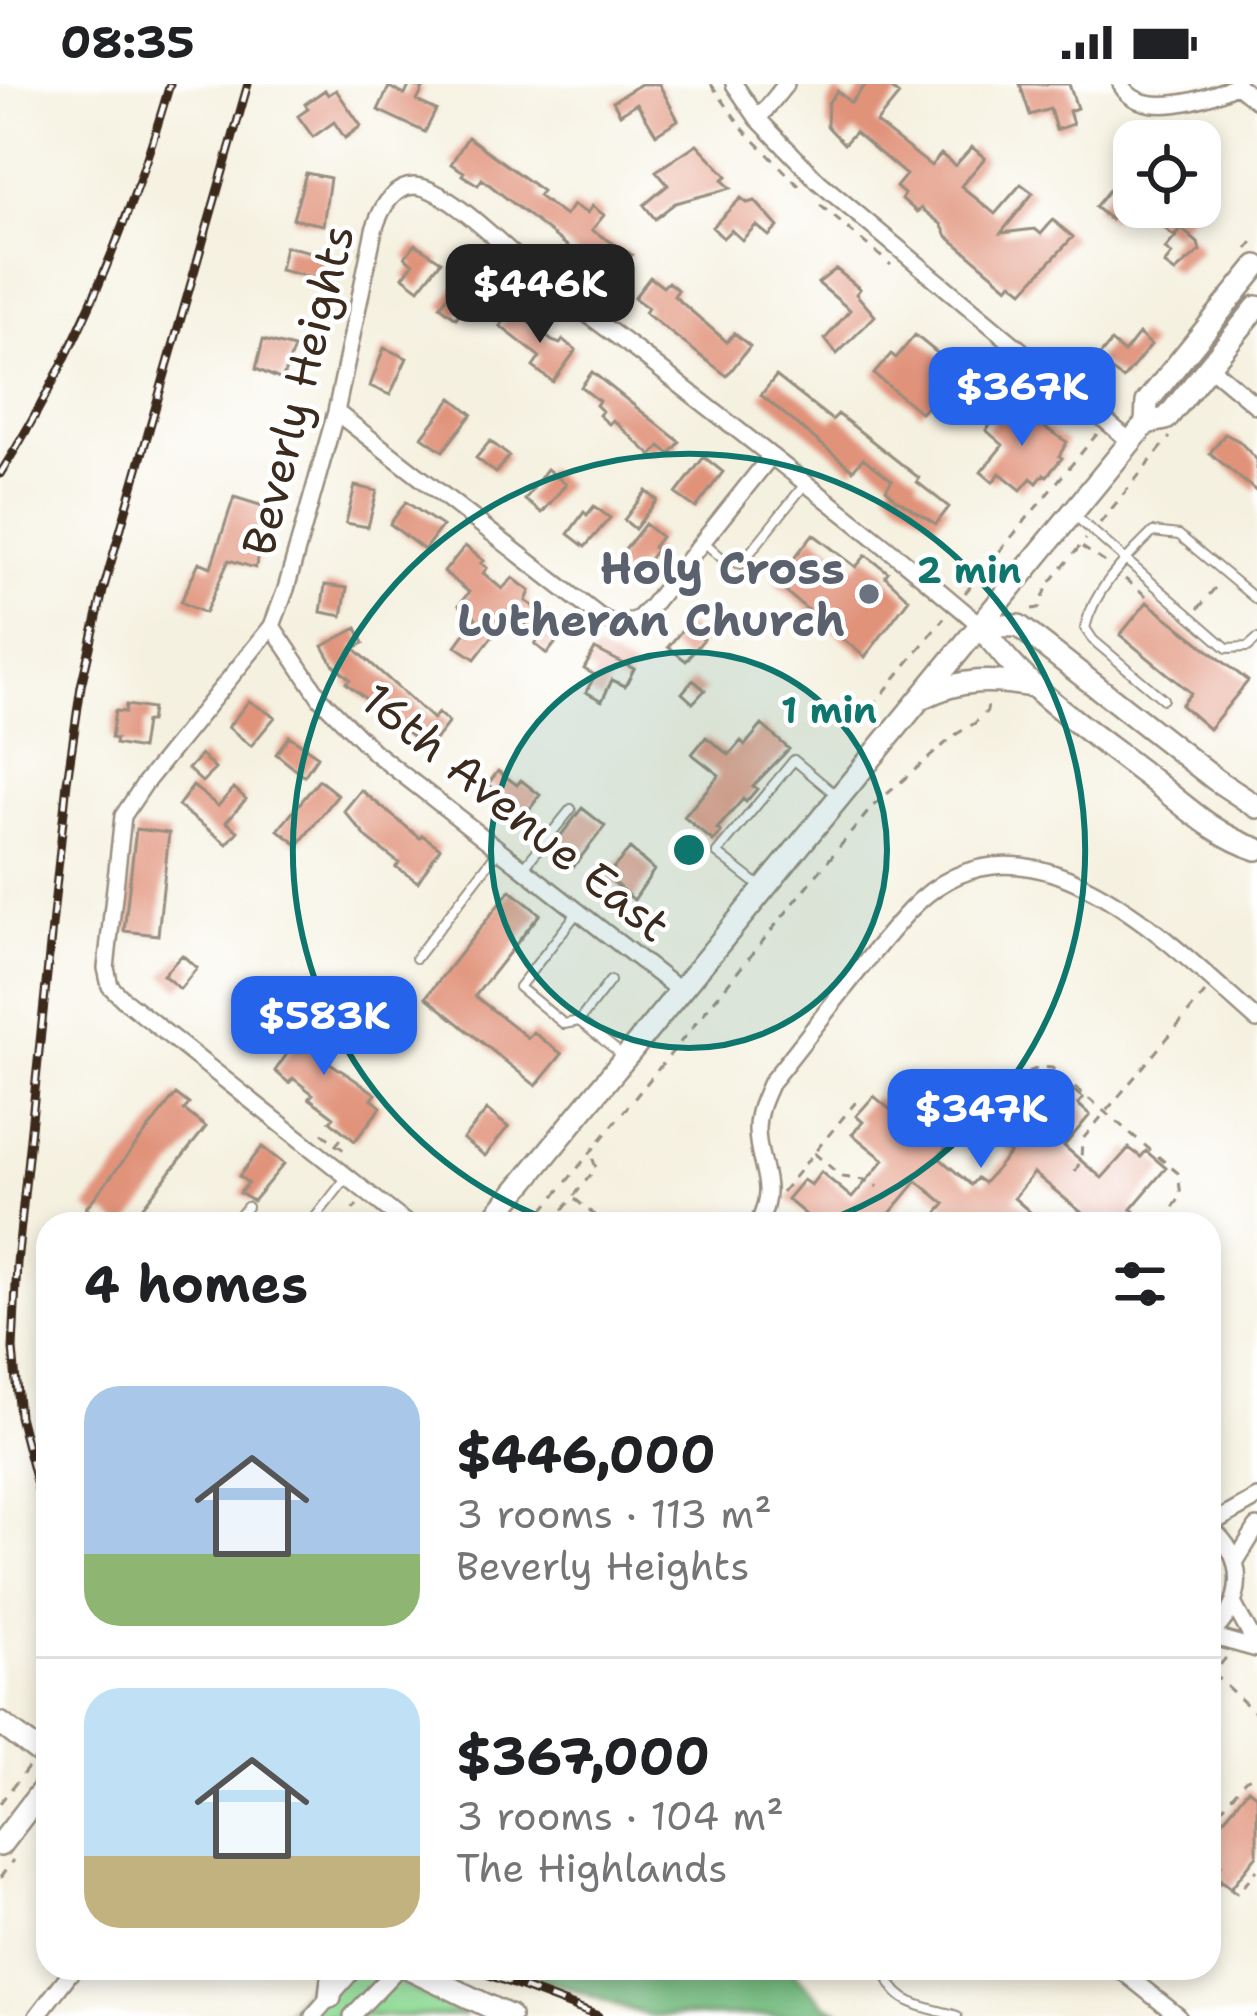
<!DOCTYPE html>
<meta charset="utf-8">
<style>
:root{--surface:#fff;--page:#f2f2f2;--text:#202124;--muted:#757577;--line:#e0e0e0;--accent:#2563eb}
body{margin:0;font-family:"Shantell Sans",sans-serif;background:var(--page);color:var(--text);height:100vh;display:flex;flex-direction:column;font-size:45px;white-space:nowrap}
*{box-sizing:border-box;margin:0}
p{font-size:39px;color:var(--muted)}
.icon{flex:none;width:66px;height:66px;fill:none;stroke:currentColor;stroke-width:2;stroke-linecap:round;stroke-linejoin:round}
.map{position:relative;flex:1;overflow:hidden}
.details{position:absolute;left:36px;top:1128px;width:1185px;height:768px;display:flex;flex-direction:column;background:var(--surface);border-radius:36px;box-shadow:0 6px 18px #0003}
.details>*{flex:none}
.fabs{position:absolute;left:1113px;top:36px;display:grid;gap:24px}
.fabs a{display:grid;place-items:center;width:108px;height:108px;border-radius:24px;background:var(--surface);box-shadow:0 6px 18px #0003;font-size:60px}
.price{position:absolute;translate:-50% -102px;padding:0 27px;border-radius:24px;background:var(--accent);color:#fff;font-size:39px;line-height:78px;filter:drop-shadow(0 3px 6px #0008)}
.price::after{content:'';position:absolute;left:50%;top:72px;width:36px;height:27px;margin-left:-18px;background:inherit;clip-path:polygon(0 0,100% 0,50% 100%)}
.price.active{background:#222;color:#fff}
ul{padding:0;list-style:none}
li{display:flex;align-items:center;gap:36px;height:300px;padding:0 48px}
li+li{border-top:3px solid var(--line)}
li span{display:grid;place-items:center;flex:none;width:336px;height:240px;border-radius:36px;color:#555}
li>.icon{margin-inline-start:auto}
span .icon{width:144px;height:144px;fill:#fffc;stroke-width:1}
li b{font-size:51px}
h2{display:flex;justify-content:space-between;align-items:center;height:144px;padding:0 48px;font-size:51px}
.status{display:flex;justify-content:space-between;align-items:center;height:84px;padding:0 60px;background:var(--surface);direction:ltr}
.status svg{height:33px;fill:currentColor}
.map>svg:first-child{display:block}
.green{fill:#90da96;stroke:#66825a;stroke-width:3}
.forest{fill:#74ba7f;stroke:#58724e;stroke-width:3}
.building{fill:#e1937a}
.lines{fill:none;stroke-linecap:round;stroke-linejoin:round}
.lane-casing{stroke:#988e7f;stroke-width:12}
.street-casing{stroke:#988e7f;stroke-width:20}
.secondary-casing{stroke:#988e7f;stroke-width:26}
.path{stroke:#988e7f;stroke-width:3;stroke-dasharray:9 9;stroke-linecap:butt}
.lane{stroke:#fff;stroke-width:8}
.street{stroke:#fff;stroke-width:15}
.secondary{stroke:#fff;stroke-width:21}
.rail-casing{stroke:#3b2a1e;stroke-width:9}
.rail{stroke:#fff;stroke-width:4.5;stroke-dasharray:14;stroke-linecap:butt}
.path-bridge{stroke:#988e7f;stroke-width:3;stroke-dasharray:9 9;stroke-linecap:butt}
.ring{fill:none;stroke:#0f766e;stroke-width:6}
.worship-dot{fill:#6b7280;stroke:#fff;stroke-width:4.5}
.labels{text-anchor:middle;stroke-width:9;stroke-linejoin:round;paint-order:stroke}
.street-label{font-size:45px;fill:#3b2a1e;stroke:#fff}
.worship-label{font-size:45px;font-weight:bold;fill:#5b616d;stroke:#fff;text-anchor:end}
.centre{fill:#0f766e;stroke:#fff;stroke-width:6}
.ring-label{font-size:36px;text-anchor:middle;font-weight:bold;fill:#0f766e;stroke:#fff;stroke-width:9;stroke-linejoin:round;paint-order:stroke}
</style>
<div class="status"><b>08:35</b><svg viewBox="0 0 49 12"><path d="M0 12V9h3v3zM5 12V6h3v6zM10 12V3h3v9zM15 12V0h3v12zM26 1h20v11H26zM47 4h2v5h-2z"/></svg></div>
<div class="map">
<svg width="1257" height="1932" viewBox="0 0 1257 1932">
<rect width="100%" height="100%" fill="#fff"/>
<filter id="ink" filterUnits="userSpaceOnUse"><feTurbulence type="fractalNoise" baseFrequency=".00833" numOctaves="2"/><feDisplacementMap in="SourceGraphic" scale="24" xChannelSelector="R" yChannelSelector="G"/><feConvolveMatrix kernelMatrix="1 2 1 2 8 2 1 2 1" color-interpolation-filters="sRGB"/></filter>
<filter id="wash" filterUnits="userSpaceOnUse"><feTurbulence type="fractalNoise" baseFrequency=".004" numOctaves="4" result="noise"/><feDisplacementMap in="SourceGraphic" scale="48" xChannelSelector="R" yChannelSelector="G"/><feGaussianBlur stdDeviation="2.7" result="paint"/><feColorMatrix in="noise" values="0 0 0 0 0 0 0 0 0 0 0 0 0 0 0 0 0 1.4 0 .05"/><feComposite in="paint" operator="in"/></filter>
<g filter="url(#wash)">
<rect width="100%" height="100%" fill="#f5f1e0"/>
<path class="green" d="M323,1884h48l95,48h-184z"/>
<path class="forest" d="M511,1884h279l34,36 24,12h-199z"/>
<g id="blocks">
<path class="building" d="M410,0l13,5 -6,12 19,9 -11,22 -47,-22 11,-23 16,8z
M641,0h18l19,36 -22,14 -19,-31 -17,11 -7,-13z
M866,0h20l13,11 -23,28 55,43 10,-12 14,12 17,-19 13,11 -24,28 34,28 26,-30 12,9 -32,40 34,-4 6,5 12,-14 20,17 -50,54 -11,-9 -4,5 -61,-51 -6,-12 -20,-16 -4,4 -15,-13 2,-5 -8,-7 10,-12 -51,-43 -11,12 -17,-18 1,-23 9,-12 14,12z
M1020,0h49l8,24 -8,3 4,13 -17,6 -6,-21 -20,6z
M325,6l3,5 8,-5 25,36 -16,12 -11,-16 -21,15 -15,-21 10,-7 -3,-5z
M468,53l74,54 -4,5 27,20 8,-11 14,8 5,-7 12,9 -12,15 40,25 -20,26 -130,-102 -4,6 -16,-10 2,-3 -13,-8z
M697,60l30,32 -5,4 9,8 -56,15 -20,16 -11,-14 24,-20 -12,-14z
M1134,75v43l-6,-5 -17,23 -16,-13z
M306,89l24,5 -7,47 -30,-6z
M741,114l6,5 8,-2 23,26 -9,9 -13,-11 -14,15 -11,-10 -8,8 -11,-11z
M1154,123h43l-23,29 -26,-21z
M1182,145l16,14 2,8 -25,21 -11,-8 8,-10 -7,-5z
M415,160l26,17 -22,28 -16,-12 10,-13 -8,-7z
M285,162l35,8 -1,5 7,1 -3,14 -6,-1 -2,5 -35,-8z
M836,185l24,20 -4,5 19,22 -38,38 -12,-15 25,-29 -32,-27z
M464,191l16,13 -24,30 -16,-12z
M650,193l13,10 5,-5 10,8 -4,6 53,46 7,-9 16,13 -23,30 -82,-63 3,-5 -14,-10z
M513,226l39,31 8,3 3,-4 13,10 -23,32 -20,-15 7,-10 -40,-31z
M1139,250l12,11 -28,34 -27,-19 15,-18 13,11z
M915,251l42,34 -6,7 3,3 -33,34 -47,-39 17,-20 5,4z
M263,256l31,8 -12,32 -26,-11z
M384,264l23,10 -17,37 -20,-9z
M592,288l88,70 -10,12 -10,-8 -8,10 -39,-36 -4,4 -10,-9 3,-4 -6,-6 3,-4 -18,-14z
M776,292l56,44 6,-6 81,64 -2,4 32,25 -13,17 -40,-25 -10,-10 6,-9 -29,-22 -10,12 -92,-75z
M452,314l20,16 -29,37 -21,-14z
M1008,320l59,38 -8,14 3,2 -15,18 -3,-2 -7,9 -6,-5 -10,12 -21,-17 -7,9 -12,-10 22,-27 -17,-15z
M1225,350l14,7 18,19v32l-47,-39z
M490,357l19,15 -13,17 -20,-15z
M704,373l19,15 -27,36 -20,-14z
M547,385l19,15 -24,29 -17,-13z
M355,402l22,5 -9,36 -22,-4z
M646,407l11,9 -22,29 -11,-9z
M234,413l42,13 -21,58 -26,-8 -24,53 -24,-11 18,-40 12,5z
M406,418l36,24 -18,24 -34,-26z
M594,422l16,12 -25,29 -17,-13 16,-22 3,3z
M645,440l16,13 -8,10 3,3 -12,16 -3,-3 -12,14 -5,-4 -2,3 -11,-8z
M813,450l43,33 10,-12 22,17 -3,4 24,23 -44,58 -90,-74z
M465,462l19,15 -3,2 6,5 -4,5 19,16 11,-11 17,13 -4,10 40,28 -19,25 -12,-10 4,-5 -7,-9 -21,-18 -36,47 -19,-13 20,-28 -17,-13 10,-13 -25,-20z
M325,501l22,3 -5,28 -21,-4z
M1147,518l101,79 -39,48 -28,-24 10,-12 -71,-58z
M686,541l18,14 -18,22 -18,-14z
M357,544l7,15 -10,5 79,71 5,-6 11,9 -21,27 -82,-66 4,-4 -17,-15 -10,-18z
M595,565l39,20 -9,17 -13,-6 -10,21 -16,-9 9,-17 -11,-6z
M693,596l12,10 -12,13 -11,-10z
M249,617l26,16 -24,29 -23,-19z
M126,621l26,4 -2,13h-5l-4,27 -26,-5 1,-5 -5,-1 4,-27 10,1z
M762,641l27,24 -36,37 4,3 -11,13 -3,-3 -26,30 4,3 -8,9 -29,-24 35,-42 -27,-21 14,-17 23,18 12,-14 4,4z
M289,652l29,20 -14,20 -28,-22z
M201,671l14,14 -13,13 -14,-13z
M498,687l19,14 4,-5 19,15 -19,26 -20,-15 6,-8 -19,-14z
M319,696l19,15 -40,50 -20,-15z
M193,702l25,20 16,-18 12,11 -20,23 12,9 -11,13 -49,-38z
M361,706l59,48 2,-3 18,13 -22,34 -22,-15 3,-4 -31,-24 -24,-28z
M582,724l23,18 -31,40 -23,-18z
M136,745l33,4 -11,102 -34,-4z
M630,765l24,21 -20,30 -28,-24z
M510,806l30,24 -65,82 53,42 5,-6 29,22 -26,32 -110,-89z
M182,871l15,13 -17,21 -17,-14z
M286,921l22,18 -5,6 30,24 -6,8 49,33 -4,5 9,8 -26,34 -25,-20 4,-4 -25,-19 4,-4 -20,-16 -4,5 -14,-12 19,-27 -23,-22z
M1063,998l20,16 -5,6 12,11 -26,31 21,18 17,14 27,-30 12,9 5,-6 20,17 -35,41 6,5 -7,10h-59l10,-12 -47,-39 -20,25 30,26h-116l17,-20 -28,-23 -36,43h-64l-30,-25 16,-19 8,5 10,-13 31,26 32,-38 -32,-26 11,-12 -7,-6 18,-20 37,31 17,-19 30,25 -20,24 33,28 6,-7 7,5 26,-30 -23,-20 17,-20 13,11 6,-6 5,5z
M176,1010l13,10 -5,6 22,17 -77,97h-10l-15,-12 -5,6 -13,-10z
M487,1026l21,17 -23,29 -22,-17z
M262,1063l22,17 -31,37 -13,-8 8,-10 -9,-7z
M1248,1705l9,7v59l-26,33 -17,-14 7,-9 -12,-10v-18z"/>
</g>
</g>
<g filter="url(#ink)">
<use href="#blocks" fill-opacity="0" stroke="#988e7f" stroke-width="3"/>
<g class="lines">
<g class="lane-casing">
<path id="lane" d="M1073,430l154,134 21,-1 9,-8
M704,458l19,17 18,5 64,-80
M1163,615l-70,-59 -8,-12c9,-39 41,-69 68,-96l26,3 78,65
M524,783l47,-58
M762,804l-45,-35 77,-93 41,34
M577,829l-58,74 45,37 15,-3 45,35
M416,874l82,-107
M579,937l31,-40
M233,1140l14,-17
M310,1140l37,-47
M885,1884c8,39 41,38 72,48"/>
</g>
<g class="street-casing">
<path id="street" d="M734,0l24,35 61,63 312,260
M1121,0c18,38 93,14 115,0
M1238,2l19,15
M758,35l28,-35
M1209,282l48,40
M336,328l264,205 18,9 20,-7 14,-14 119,-149
M272,542l49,73 53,53 306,239
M407,1140l-284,-225 -13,-13 -4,-18 17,-152 22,-33 127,-157 14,-37 50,-177 38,-182c6,-19 17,-43 40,-44 31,0 93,64 118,85 35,30 74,56 110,84 113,89 228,176 338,270
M758,1140c21,-40 -1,-57 -1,-95 0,-18 7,-31 14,-47 46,-56 89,-118 138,-171 116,-123 261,33 348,109
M1209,1441l48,-27
M1209,1443c40,30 36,78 0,109
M1236,1477l21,-34
M1234,1521l23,42
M1210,1552l47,13
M1118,1884l60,48
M37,1932l37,-48
M313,1932l42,-48
M352,1932l46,-48"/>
</g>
<g class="secondary-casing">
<path id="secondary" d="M1146,339l20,-4 91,-112
M980,541c43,63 108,105 167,151 35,27 68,60 110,73
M980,541l39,1 197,154 41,27
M924,613c37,-19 68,-18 108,-11
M489,1140l657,-801 1,-21 110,-136
M0,1639l48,36
M0,1761l48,-62
M409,1884l100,48
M330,1913l3,-29"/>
</g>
<path class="path" d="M711,0l33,46 60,61
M820,121l71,60
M1247,165l10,-12
M1100,439l70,-86
M1082,463l27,18
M1125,495l25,20
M965,509l132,-159
M1032,525l7,-1 9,-23 38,-46
M1198,525l20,-25
M872,623l72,-89
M945,1038l4,-5 12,6 18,-2c26,-18 37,-58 73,-53l126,105 3,23 -20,28
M322,1049l28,22
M335,1062l11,-13
M814,1069l28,24 23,3 13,7
M1075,1088l6,-12 1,-20 123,-147
M782,1108l73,-89 7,6
M575,1115l30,25
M342,1140l15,-19
M532,1140l340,-417 83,-72 20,-12 12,-12 2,-13
M552,1140l44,-56 -5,-14
M615,1140l12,-3 10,3
M1213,1590l44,40
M1209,1595l19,-24
M1209,1741l36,-45 12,-6
M0,1794l13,-18
M1215,1794l22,15 20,-23
M1255,1932h2"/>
<use href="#lane" class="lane"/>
<use href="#street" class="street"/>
<use href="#secondary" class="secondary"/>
<g class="rail-casing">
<path id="rail" d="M0,390c77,-121 130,-253 170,-390
M48,1444l-29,-112 -6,-67 4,-86 50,-481 14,-96 23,-99 144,-503
M471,1884l127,48"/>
</g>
<use href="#rail" class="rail"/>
<path class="path-bridge" d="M0,1719l48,-61"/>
</g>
</g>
<circle cx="689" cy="766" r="198" fill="#0f766e" fill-opacity=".12"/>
<g class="ring">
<circle cx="689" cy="766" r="198"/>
<path d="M557 1139A396 396 0 1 1 821 1139"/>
</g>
<circle class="worship-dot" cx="869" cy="510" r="12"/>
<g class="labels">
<g class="street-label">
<text transform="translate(298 306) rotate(-76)" y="16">Beverly Heights</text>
<text transform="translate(516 728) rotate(39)" y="16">16th Avenue East</text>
</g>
<g class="worship-label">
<text x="845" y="500">Holy Cross<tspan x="845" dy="52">Lutheran Church</tspan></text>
</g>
</g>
<circle cx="689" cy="766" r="18" class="centre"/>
<g class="ring-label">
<text x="969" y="499">2 min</text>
<text x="829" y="639">1 min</text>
</g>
</svg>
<div class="fabs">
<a><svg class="icon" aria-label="locate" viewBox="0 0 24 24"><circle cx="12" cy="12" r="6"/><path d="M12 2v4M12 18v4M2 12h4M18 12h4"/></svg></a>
</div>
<b class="price active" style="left:540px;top:262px">$446K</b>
<b class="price" style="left:1022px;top:365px">$367K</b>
<b class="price" style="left:324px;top:994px">$583K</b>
<b class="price" style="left:981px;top:1087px">$347K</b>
<section class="details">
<h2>4 homes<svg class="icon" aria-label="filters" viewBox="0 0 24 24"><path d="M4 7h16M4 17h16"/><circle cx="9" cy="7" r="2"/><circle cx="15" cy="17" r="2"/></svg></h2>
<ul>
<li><span style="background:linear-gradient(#a9c7e8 70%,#8fb573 0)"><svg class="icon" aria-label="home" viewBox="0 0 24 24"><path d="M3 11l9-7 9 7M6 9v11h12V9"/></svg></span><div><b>$446,000</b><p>3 rooms · 113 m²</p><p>Beverly Heights</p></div></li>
<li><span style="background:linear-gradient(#bfe0f5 70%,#c2b280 0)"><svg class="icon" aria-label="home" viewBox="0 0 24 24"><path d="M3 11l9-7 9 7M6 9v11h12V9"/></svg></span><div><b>$367,000</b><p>3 rooms · 104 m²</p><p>The Highlands</p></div></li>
</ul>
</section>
</div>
